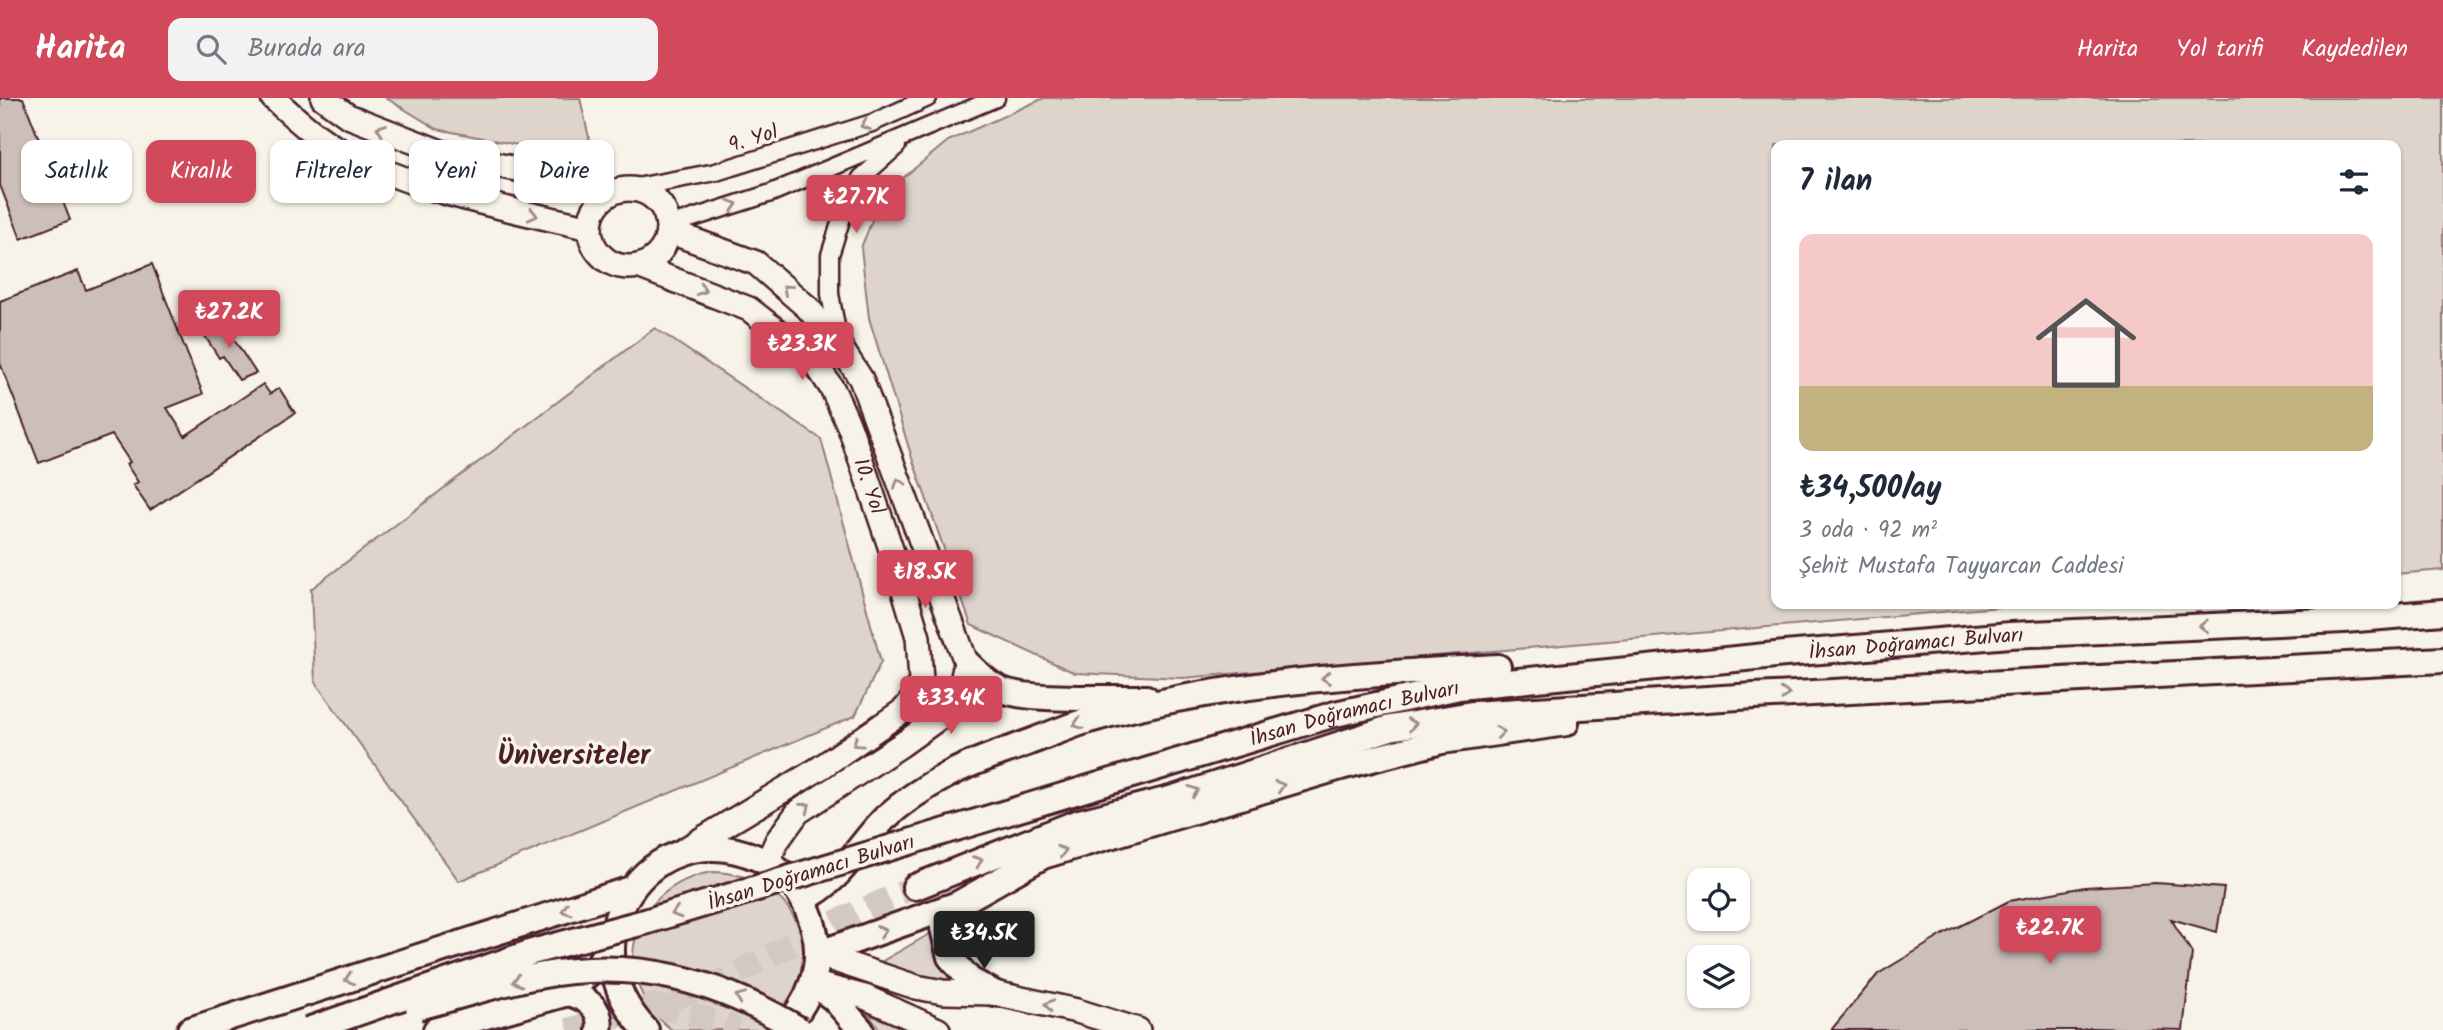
<!DOCTYPE html>
<html lang="tr">
<meta charset="utf-8">
<style>
:root{--surface:#fff;--page:#f2f2f3;--text:#1f2937;--muted:#747a83;--accent:#d1495b}
body{margin:0;font-family:Kalam,sans-serif;background:var(--page);color:var(--text);height:100vh;display:flex;flex-direction:column;font-size:26px;white-space:nowrap}
*{box-sizing:border-box;margin:0}
p{font-size:23px;color:var(--muted)}
.icon{flex:none;width:38px;height:38px;fill:none;stroke:currentColor;stroke-width:2;stroke-linecap:round;stroke-linejoin:round}
.map{position:relative;flex:1;overflow:hidden}
.sheet{position:absolute;left:1771px;top:42px;width:630px;height:469px;display:flex;flex-direction:column;background:var(--surface);border-radius:14px;box-shadow:0 2px 5px #0004}
.sheet>*{flex:none}
.hud{position:absolute;left:21px;top:42px;width:665px;height:63px;display:flex;gap:14px}
.buttons{position:absolute;left:1687px;top:770px;display:grid;gap:14px}
.buttons a{display:grid;place-items:center;width:63px;height:63px;border-radius:14px;background:var(--surface);box-shadow:0 2px 5px #0004;font-size:35px}
.price{position:absolute;translate:-50% -60px;padding:0 16px;border-radius:7px;background:var(--accent);color:#fff;font-size:23px;line-height:46px;filter:drop-shadow(0 2px 4px #0008)}
.price::after{content:'';position:absolute;left:50%;top:42px;width:21px;height:16px;margin-left:-10px;background:inherit;clip-path:polygon(0 0,100% 0,50% 100%)}
.price.current{background:#222;color:#fff}
ul{padding:0;list-style:none}
li{display:grid;align-content:center;gap:14px;height:371px;padding:0 28px}
li span{display:grid;place-items:center;height:217px;border-radius:14px;color:#555}
li>.icon{margin-inline-start:auto}
span .icon{width:126px;height:126px;fill:#fffc;stroke-width:1}
li b{font-size:30px}
h2{display:flex;justify-content:space-between;align-items:center;height:84px;padding:0 28px;font-size:30px}
.chip{padding:0 24px;border-radius:14px;background:var(--surface);box-shadow:0 2px 5px #0004;font-size:24px;line-height:63px}
.chip.current{background:var(--accent);color:#fff}
header{display:flex;align-items:center;gap:42px;box-sizing:border-box;height:98px;padding:0 35px;background:var(--accent);color:#fff}
header strong{font-size:33px}
nav{display:flex;gap:38px;margin-inline-start:auto;font-size:24px}
.search{width:490px;height:63px;background:var(--page);display:flex;align-items:center;gap:18px;box-sizing:border-box;padding:0 24px;border-radius:14px;color:var(--muted);font-size:26px}
.map>svg:first-child{display:block}
.green{fill:#ded4cc;stroke:#947a7c;stroke-width:2}
.building{fill:#ccbfb9;stroke:#4a1f2b;stroke-width:2}
.lines{fill:none;stroke-linecap:round;stroke-linejoin:round}
.primary-tunnel{stroke:#d4c9c2;stroke-width:24;stroke-dasharray:24 12;stroke-linecap:butt}
.street-casing{stroke:#4a1f2b;stroke-width:21}
.secondary-casing{stroke:#4a1f2b;stroke-width:28}
.primary-casing{stroke:#4a1f2b;stroke-width:30}
.street{stroke:#f7f3e8;stroke-width:16}
.secondary{stroke:#f7f3e8;stroke-width:23}
.primary{stroke:#f7f3e8;stroke-width:24}
.primary-bridge-casing{stroke:#4a1f2b;stroke-width:30;stroke-linecap:butt}
.primary-bridge{stroke:#f7f3e8;stroke-width:24}
.oneway{stroke:#a0898a}
.labels{text-anchor:middle;stroke-width:7;stroke-linejoin:round;paint-order:stroke}
.street-label{font-size:21px;fill:#4a1f2b;stroke:#f7f3e8}
.district-label{font-size:28px;font-weight:bold;fill:#4a1f2b;stroke:#f7f3e8}
</style>
<header>
<strong>Harita</strong>
<div class="search"><svg class="icon" aria-label="search" viewBox="0 0 24 24"><circle cx="10" cy="10" r="6"/><path d="M15 15l6 6"/></svg>Burada ara</div>
<nav><a>Harita</a><a>Yol tarifi</a><a>Kaydedilen</a></nav>
</header>
<div class="map">
<svg width="2443" height="932" viewBox="0 0 2443 932">
<rect width="100%" height="100%" fill="#f7f3e8"/>
<filter id="ink" filterUnits="userSpaceOnUse"><feTurbulence type="fractalNoise" baseFrequency=".0143" numOctaves="2"/><feDisplacementMap in="SourceGraphic" scale="14" xChannelSelector="R" yChannelSelector="G"/><feConvolveMatrix kernelMatrix="1 2 1 2 8 2 1 2 1" color-interpolation-filters="sRGB"/></filter>
<g filter="url(#ink)">
<path class="green" d="M386,0h194l14,62 -157,-31z
M1044,0h1399v472l-47,4v-429h-620v459h257l-850,74 -108,-5 -104,-48 -59,-167 -43,-140 -8,-70 21,-53 66,-54z
M655,230l166,111 60,223 -26,54 -396,165 -144,-199 -4,-93z
M711,774c91,0 129,105 55,158h-94c-67,-52 -43,-142 39,-158z
M933,834l5,28 18,24 -30,-3 -52,-15z
M868,916l36,14 4,2h-28z"/>
<path class="building" d="M0,0h23l47,122 -49,19 -21,-54z
M152,166l51,130 -36,14 18,28 78,-52 7,10 9,-6 16,25 -145,97 -17,-25 5,-3 -12,-18 4,-2 -18,-27 -73,28 -39,-100v-62l78,-30 8,19z
M221,222l35,53 -17,7 -16,-24 -4,2 -16,-25z
M2156,785l68,5 -7,44 -46,-13 21,34 -9,77 -92,-2 -9,2h-251l47,-56 66,-40 65,-33 76,-14z"/>
<g class="lines">
<path class="primary-tunnel" d="M655,907l63,17 20,8
M568,932l87,-25 68,-25 108,-56 84,-37"/>
<g class="street-casing">
<path id="street" d="M626,91l90,-17 156,-49 56,-25
M668,128l103,-33 225,-95
M839,244l-9,-48v-39l12,-38 19,-39 36,-32"/>
</g>
<g class="secondary-casing">
<g id="secondary">
<path d="M273,0c21,19 42,39 68,53 77,41 164,57 249,77"/>
<path d="M323,0l25,18 103,40 112,22 49,14"/>
<circle cx="629" cy="130" r="39"/>
<path d="M668,133l88,32 52,45 31,37 22,34 105,283 -4,20 -8,19 -11,14 -42,30 -103,67 -21,29 -10,22"/>
<path id="s1" d="M638,168l111,43 63,49 21,32 17,38 45,133 23,76 3,43 -4,14 -13,16 -84,58 -141,85"/>
<path d="M817,856l99,33 27,5 51,1 83,18 61,19"/>
<path d="M816,886l49,13 73,33"/>
</g>
</g>
<g class="primary-casing">
<g id="primary">
<path d="M966,564c11,10 20,21 34,27 27,13 112,8 146,9"/>
<path id="s2" d="M906,745l429,-129 124,-27 326,-33 225,-19 334,-15 99,-8"/>
<path d="M915,789l161,-64 98,-25 216,-70 82,-14 282,-18 689,-36"/>
<path d="M803,801c38,-17 54,-53 82,-81 18,-16 40,-31 61,-42 24,-14 52,-22 78,-32 22,-8 43,-17 65,-24 132,-38 272,-46 409,-53"/>
<path d="M817,856l141,-50"/>
<path d="M813,885l21,16 27,31"/>
<path d="M568,895c18,5 35,15 31,37"/>
<path d="M994,895l-24,-13 -20,-23 -7,-29 15,-24 85,-48 298,-89 101,-26 124,-18"/>
<path d="M190,932l441,-141"/>
<path d="M436,932l132,-37 29,-27 5,-8"/>
<path d="M646,932c-85,-88 3,-221 114,-171 29,13 47,40 54,70 10,37 -5,75 -32,101"/>
</g>
</g>
<use href="#street" class="street"/>
<use href="#secondary" class="secondary"/>
<use href="#primary" class="primary"/>
<g class="primary-bridge-casing">
<path id="primary-bridge" d="M418,909c40,-10 80,-24 120,-31 98,-19 178,4 262,54
M308,932l224,-78 116,-31 258,-78"/>
</g>
<use href="#primary-bridge" class="primary-bridge"/>
</g>
<defs><path id="oneway-chevron" d="M-2-3.5L2.5 0L-2 3.5" fill="none" stroke-width="1.6" stroke-linecap="round" stroke-linejoin="round" transform="scale(1.75)"/></defs>
<g class="oneway">
<use href="#oneway-chevron" transform="translate(865 27) rotate(161)"/>
<use href="#oneway-chevron" transform="translate(381 31) rotate(-159)"/>
<use href="#oneway-chevron" transform="translate(733 107) rotate(-18)"/>
<use href="#oneway-chevron" transform="translate(533 117) rotate(13)"/>
<use href="#oneway-chevron" transform="translate(787 191) rotate(-139)"/>
<use href="#oneway-chevron" transform="translate(702 192) rotate(21)"/>
<use href="#oneway-chevron" transform="translate(899 385) rotate(-110)"/>
<use href="#oneway-chevron" transform="translate(2204 528) rotate(178)"/>
<use href="#oneway-chevron" transform="translate(1326 580) rotate(175)"/>
<use href="#oneway-chevron" transform="translate(1785 596) rotate(-3)"/>
<use href="#oneway-chevron" transform="translate(1078 626) rotate(160)"/>
<use href="#oneway-chevron" transform="translate(1412 626) rotate(-11)"/>
<use href="#oneway-chevron" transform="translate(1500 634) rotate(-8)"/>
<use href="#oneway-chevron" transform="translate(857 645) rotate(146)"/>
<use href="#oneway-chevron" transform="translate(1280 688) rotate(-17)"/>
<use href="#oneway-chevron" transform="translate(1194 693) rotate(-18)"/>
<use href="#oneway-chevron" transform="translate(806 709) rotate(-39)"/>
<use href="#oneway-chevron" transform="translate(1062 753) rotate(-17)"/>
<use href="#oneway-chevron" transform="translate(978 763) rotate(-22)"/>
<use href="#oneway-chevron" transform="translate(566 812) rotate(162)"/>
<use href="#oneway-chevron" transform="translate(676 815) rotate(163)"/>
<use href="#oneway-chevron" transform="translate(882 833) rotate(-20)"/>
<use href="#oneway-chevron" transform="translate(349 881) rotate(162)"/>
<use href="#oneway-chevron" transform="translate(517 883) rotate(166)"/>
<use href="#oneway-chevron" transform="translate(740 899) rotate(-157)"/>
<use href="#oneway-chevron" transform="translate(1049 907) rotate(-167)"/>
</g>
</g>
<g class="labels">
<g class="street-label">
<text transform="translate(753 40) rotate(-17)" y="7">9. Yol</text>
<text dy="7" stroke="none"><textPath href="#s1" startOffset="340">10. Yol</textPath></text>
<text dy="7" stroke="none"><textPath href="#s2" startOffset="1034">İhsan Doğramacı Bulvarı</textPath></text>
<text dy="7" stroke="none"><textPath href="#s2" startOffset="467">İhsan Doğramacı Bulvarı</textPath></text>
<text transform="translate(811 774) rotate(-17)" y="7">İhsan Doğramacı Bulvarı</text>
</g>
<g class="district-label">
<text x="574" y="666">Üniversiteler</text>
</g>
</g>
</svg>
<div class="buttons">
<a><svg class="icon" aria-label="locate" viewBox="0 0 24 24"><circle cx="12" cy="12" r="6"/><path d="M12 2v4M12 18v4M2 12h4M18 12h4"/></svg></a>
<a><svg class="icon" aria-label="layers" viewBox="0 0 24 24"><path d="M12 4l9 5-9 5-9-5zM3 14l9 5 9-5"/></svg></a>
</div>
<b class="price" style="left:856px;top:137px">₺27.7K</b>
<b class="price" style="left:229px;top:252px">₺27.2K</b>
<b class="price" style="left:802px;top:284px">₺23.3K</b>
<b class="price" style="left:925px;top:512px">₺18.5K</b>
<b class="price" style="left:951px;top:638px">₺33.4K</b>
<b class="price" style="left:2050px;top:868px">₺22.7K</b>
<b class="price current" style="left:984px;top:873px">₺34.5K</b>
<div class="hud">
<a class="chip">Satılık</a>
<a class="chip current">Kiralık</a>
<a class="chip">Filtreler</a>
<a class="chip">Yeni</a>
<a class="chip">Daire</a>
</div>
<section class="sheet">
<h2>7 ilan<svg class="icon" aria-label="filters" viewBox="0 0 24 24"><path d="M4 7h16M4 17h16"/><circle cx="9" cy="7" r="2"/><circle cx="15" cy="17" r="2"/></svg></h2>
<ul>
<li><span style="background:linear-gradient(#f6c9c9 70%,#c2b280 0)"><svg class="icon" aria-label="home" viewBox="0 0 24 24"><path d="M3 11l9-7 9 7M6 9v11h12V9"/></svg></span><div><b>₺34,500/ay</b><p>3 oda · 92 m²</p><p>Şehit Mustafa Tayyarcan Caddesi</p></div></li>
</ul>
</section>
</div>
